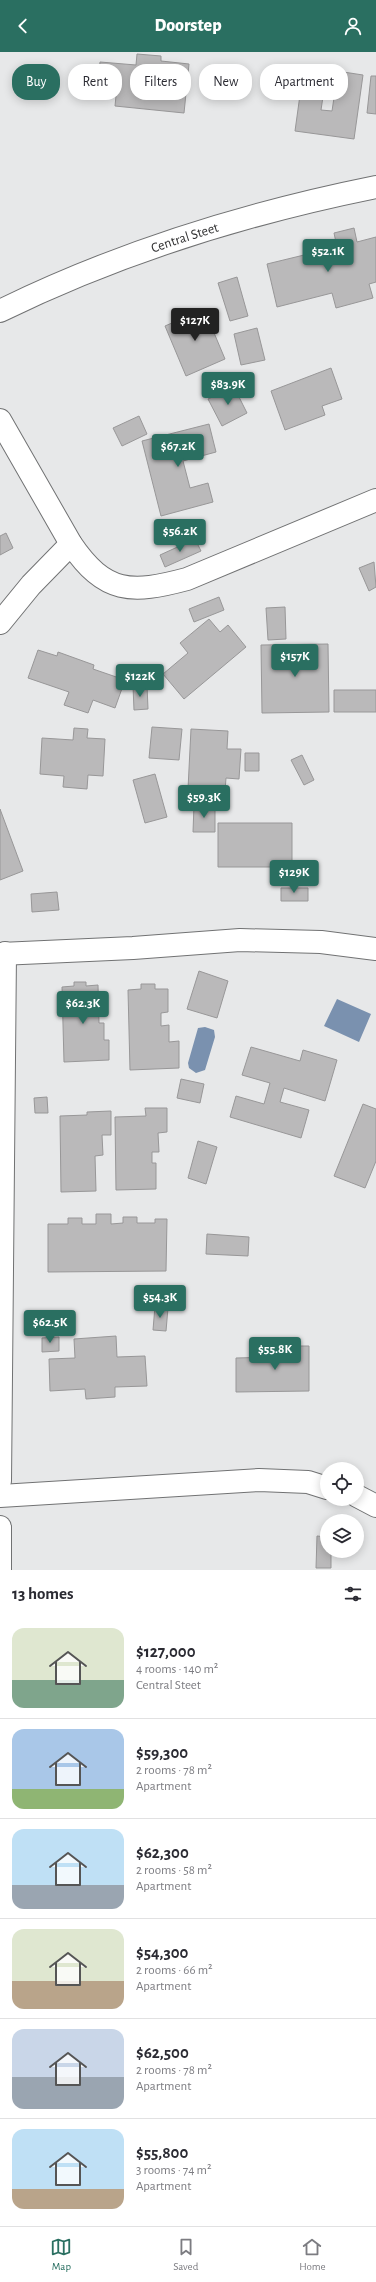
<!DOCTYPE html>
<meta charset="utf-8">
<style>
:root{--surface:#fff;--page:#f2f2f3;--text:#2b2b33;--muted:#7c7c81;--line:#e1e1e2;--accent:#2a6f61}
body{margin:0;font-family:"Alegreya Sans",sans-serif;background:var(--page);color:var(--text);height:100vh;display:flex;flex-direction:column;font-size:15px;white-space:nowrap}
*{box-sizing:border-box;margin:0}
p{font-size:13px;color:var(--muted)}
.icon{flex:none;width:22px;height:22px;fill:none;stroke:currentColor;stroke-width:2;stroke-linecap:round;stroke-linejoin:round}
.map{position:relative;height:1518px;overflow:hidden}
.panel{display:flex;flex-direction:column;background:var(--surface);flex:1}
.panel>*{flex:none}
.hud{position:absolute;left:12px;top:12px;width:352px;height:36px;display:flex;gap:8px}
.tools{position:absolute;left:320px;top:1410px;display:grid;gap:8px}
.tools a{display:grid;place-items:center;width:44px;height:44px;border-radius:50%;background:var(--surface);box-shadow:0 2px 10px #0003;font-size:20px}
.price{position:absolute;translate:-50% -34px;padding:0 9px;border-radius:4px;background:var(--accent);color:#fff;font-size:13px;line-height:26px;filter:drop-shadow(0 1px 2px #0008)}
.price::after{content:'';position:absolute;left:50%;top:24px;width:12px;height:9px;margin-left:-6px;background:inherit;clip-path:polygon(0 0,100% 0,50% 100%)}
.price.selected{background:#222;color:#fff}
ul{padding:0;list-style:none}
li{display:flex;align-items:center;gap:12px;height:100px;padding:0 12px}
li+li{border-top:1px solid var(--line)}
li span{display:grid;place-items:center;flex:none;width:112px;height:80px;border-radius:12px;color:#555}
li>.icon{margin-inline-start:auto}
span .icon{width:48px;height:48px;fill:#fffc;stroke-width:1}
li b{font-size:17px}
h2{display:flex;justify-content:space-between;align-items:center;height:48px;padding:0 12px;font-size:17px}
.pill{padding:0 14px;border-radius:16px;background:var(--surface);box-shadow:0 2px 10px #0003;font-size:14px;line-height:36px}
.pill.selected{background:var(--accent);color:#fff}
header{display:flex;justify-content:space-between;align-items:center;height:52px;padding:0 12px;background:var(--accent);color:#fff;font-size:18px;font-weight:800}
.tab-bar{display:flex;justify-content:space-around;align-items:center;height:56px;border-top:1px solid var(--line);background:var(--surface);font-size:11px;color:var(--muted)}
.tab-bar a{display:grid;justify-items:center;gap:2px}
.tab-bar .selected{color:var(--accent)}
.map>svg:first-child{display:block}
.water{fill:#7a91af}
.building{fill:#bab9ba;stroke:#989798;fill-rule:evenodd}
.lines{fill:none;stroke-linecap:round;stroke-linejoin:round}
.minor-casing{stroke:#717273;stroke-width:24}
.minor{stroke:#fff;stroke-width:22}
.labels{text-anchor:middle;stroke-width:3;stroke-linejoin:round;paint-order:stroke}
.street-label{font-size:14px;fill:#303031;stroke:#e7e8e9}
</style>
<header><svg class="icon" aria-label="back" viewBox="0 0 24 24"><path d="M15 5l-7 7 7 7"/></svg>Doorstep<svg class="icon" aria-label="person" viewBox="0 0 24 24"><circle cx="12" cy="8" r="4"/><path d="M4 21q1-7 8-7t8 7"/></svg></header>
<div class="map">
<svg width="376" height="1518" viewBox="0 0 376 1518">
<rect width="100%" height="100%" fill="#e7e8e9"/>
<path class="water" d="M337,947l34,15 -12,28 -35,-16z
M205,975l9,3 1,7 -10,33 -9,3 -7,-5 -1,-5 10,-35z"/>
<path class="building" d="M137,2l24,2v5l28,3 -5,49 -69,-7 1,-10 -19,-2 3,-32 36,3z
M304,14l59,9 -9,64 -59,-8zM324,38l11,1 -3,20 -11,-1z
M371,24h5v38l-9,-1z
M354,176l3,14 19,-5v45l-7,2 4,14 -37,10 -4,-15 -55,14 -10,-43 70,-17 -3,-14z
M237,225l11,39 -18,5 -12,-38z
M204,257l21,50 -39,17 -21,-50z
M257,276l8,32 -24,5 -7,-31z
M331,316l11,31 -20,7 3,9 -40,15 -14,-39z
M234,335l13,26 -25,13 -14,-27z
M139,364l8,18 -25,12 -9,-18z
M209,372l7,28 -33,9 7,27 18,-5 5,19 -52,14 -19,-75z
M6,481l7,15 -13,7v-19z
M195,487l6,12 -36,16 -5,-12z
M374,510l2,25 -7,4 -10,-23z
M219,545l5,13 -30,12 -5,-13z
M285,555l1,32 -18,1 -2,-32z
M209,567l11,13 8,-7 18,22 -62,52 -21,-25 25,-21 -8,-10z
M328,592l1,68 -67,1 -1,-68z
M38,598l19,6 1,-4 36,13 -1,4 32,11 -10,28 -22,-8 -5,13 -24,-8 5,-13 -41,-14z
M147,633l1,24 -14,1 -1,-24z
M334,638h42v22h-42z
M152,675l30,2 -3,31 -30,-2z
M74,676l14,1 -1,9 18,1 -2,37 -15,-1 -1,14 -24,-2 1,-11 -24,-2 2,-36 31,2z
M191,677l37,2 -1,18h14l-2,30 -13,-1 -1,13 -37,-2z
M245,701h14v18h-14z
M302,703l12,25 -10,5 -13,-25z
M155,722l12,43 -22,6 -12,-43z
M194,753h21v27h-22z
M0,757l23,62 -23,9z
M218,771h74v44h-74z
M281,836h27v13h-27z
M57,840l2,18 -27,2 -1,-18z
M199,919l29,10 -11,37 -30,-9z
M74,930h12v4l12,-1 1,38h5v17h5v20l-45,2 -2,-75 12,-1z
M141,932h14v5h13v23l-7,1v13l8,-1v17l10,-1v27l-49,2 -2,-80 13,-1z
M251,995l49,14 3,-11 34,10 -12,41 -41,-13 -4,14 29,8 -8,28 -71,-21 6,-21 28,8 6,-21 -28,-8z
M181,1027l23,5 -4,19 -23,-5z
M47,1045l1,16h-13l-1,-15z
M363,1052l13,5v52l-11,27 -31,-12z
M145,1056h22v24l-9,1 1,19h-7v11h4v26l-40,1 -1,-73 31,-1z
M111,1059v24h-9l1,20 -8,1 1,35 -35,1 -1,-76 27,-1v-3z
M198,1089l19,6 -11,37 -18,-6z
M96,1162h15v10l12,-1v-6h14v6h18v-4h12l-1,52 -118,1v-48h20v-6h14v6h14z
M207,1182l42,3 -1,19 -42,-2z
M155,1254l13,2 -2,23 -13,-1z
M116,1284l1,21 28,-1 2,30 -32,1v10l-29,2 -1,-10 -35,2 -1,-32 26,-1 -1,-19z
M59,1285v14l-17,1v-14z
M276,1294h33v45l-73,1v-34l40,-1z
M317,1484l10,1v14h4v17h-15z"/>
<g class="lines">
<g class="minor-casing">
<g id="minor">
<path id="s1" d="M0,259c118,-58 247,-98 376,-124"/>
<path d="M0,368l71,124c34,50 60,50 116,35l189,-79"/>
<path d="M0,571l31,-38 40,-41"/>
<path d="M0,902l133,-6 107,-8 81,2 55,7"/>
<path d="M0,1429l5,-528"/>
<path d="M0,1444l259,-16 49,2 19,6"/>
<path d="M357,1444l19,10"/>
<path d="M0,1475v43"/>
</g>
</g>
<use href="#minor" class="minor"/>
</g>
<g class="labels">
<g class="street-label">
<text dy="5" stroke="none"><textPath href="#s1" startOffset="199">Central Steet</textPath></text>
</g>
</g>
</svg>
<div class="tools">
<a><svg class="icon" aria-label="locate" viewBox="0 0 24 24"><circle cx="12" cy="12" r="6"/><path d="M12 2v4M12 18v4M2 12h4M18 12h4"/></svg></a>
<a><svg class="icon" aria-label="layers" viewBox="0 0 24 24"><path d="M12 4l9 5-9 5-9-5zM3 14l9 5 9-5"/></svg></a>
</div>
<b class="price" style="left:328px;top:221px">$52.1K</b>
<b class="price selected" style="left:195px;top:290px">$127K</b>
<b class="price" style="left:228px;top:354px">$83.9K</b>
<b class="price" style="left:178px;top:416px">$67.2K</b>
<b class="price" style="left:180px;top:501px">$56.2K</b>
<b class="price" style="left:295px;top:626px">$157K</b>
<b class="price" style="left:140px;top:646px">$122K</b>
<b class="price" style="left:204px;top:767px">$59.3K</b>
<b class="price" style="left:294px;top:842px">$129K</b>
<b class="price" style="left:83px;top:973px">$62.3K</b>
<b class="price" style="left:160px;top:1267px">$54.3K</b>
<b class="price" style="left:50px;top:1292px">$62.5K</b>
<b class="price" style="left:275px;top:1319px">$55.8K</b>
<div class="hud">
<a class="pill selected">Buy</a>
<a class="pill">Rent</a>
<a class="pill">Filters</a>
<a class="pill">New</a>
<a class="pill">Apartment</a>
</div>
</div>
<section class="panel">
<h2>13 homes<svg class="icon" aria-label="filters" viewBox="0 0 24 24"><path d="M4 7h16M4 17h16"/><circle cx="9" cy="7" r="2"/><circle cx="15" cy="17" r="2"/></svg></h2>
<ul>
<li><span style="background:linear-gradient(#dfe7d0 65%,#7fa58c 0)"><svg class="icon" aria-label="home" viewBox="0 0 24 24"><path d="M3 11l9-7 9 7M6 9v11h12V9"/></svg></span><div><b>$127,000</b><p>4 rooms · 140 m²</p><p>Central Steet</p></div></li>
<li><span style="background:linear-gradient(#a9c7e8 75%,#8fb573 0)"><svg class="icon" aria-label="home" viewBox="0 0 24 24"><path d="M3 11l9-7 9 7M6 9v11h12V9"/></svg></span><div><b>$59,300</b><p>2 rooms · 78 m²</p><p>Apartment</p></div></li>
<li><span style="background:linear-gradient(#bfe0f5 70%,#9aa5b1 0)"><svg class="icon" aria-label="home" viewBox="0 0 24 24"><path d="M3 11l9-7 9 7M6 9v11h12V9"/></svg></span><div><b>$62,300</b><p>2 rooms · 58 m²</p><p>Apartment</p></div></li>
<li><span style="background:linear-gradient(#dfe7d0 65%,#b9a48a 0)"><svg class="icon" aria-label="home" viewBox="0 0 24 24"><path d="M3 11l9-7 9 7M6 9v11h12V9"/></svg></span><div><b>$54,300</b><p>2 rooms · 66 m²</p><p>Apartment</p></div></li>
<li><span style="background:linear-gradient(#c9d6e8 60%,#9aa5b1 0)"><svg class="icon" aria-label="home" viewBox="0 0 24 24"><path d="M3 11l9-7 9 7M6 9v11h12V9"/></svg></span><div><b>$62,500</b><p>2 rooms · 78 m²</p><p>Apartment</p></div></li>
<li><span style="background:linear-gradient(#bfe0f5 75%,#b9a48a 0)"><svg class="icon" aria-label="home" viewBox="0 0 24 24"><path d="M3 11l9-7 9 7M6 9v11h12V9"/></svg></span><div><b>$55,800</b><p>3 rooms · 74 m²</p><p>Apartment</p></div></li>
</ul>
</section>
<nav class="tab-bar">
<a class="selected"><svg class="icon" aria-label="map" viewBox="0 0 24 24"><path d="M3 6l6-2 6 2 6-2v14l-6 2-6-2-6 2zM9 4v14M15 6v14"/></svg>Map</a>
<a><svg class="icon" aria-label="saved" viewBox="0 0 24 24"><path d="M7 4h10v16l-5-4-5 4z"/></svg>Saved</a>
<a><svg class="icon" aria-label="home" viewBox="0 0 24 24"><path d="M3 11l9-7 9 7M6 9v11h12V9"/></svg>Home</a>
</nav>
